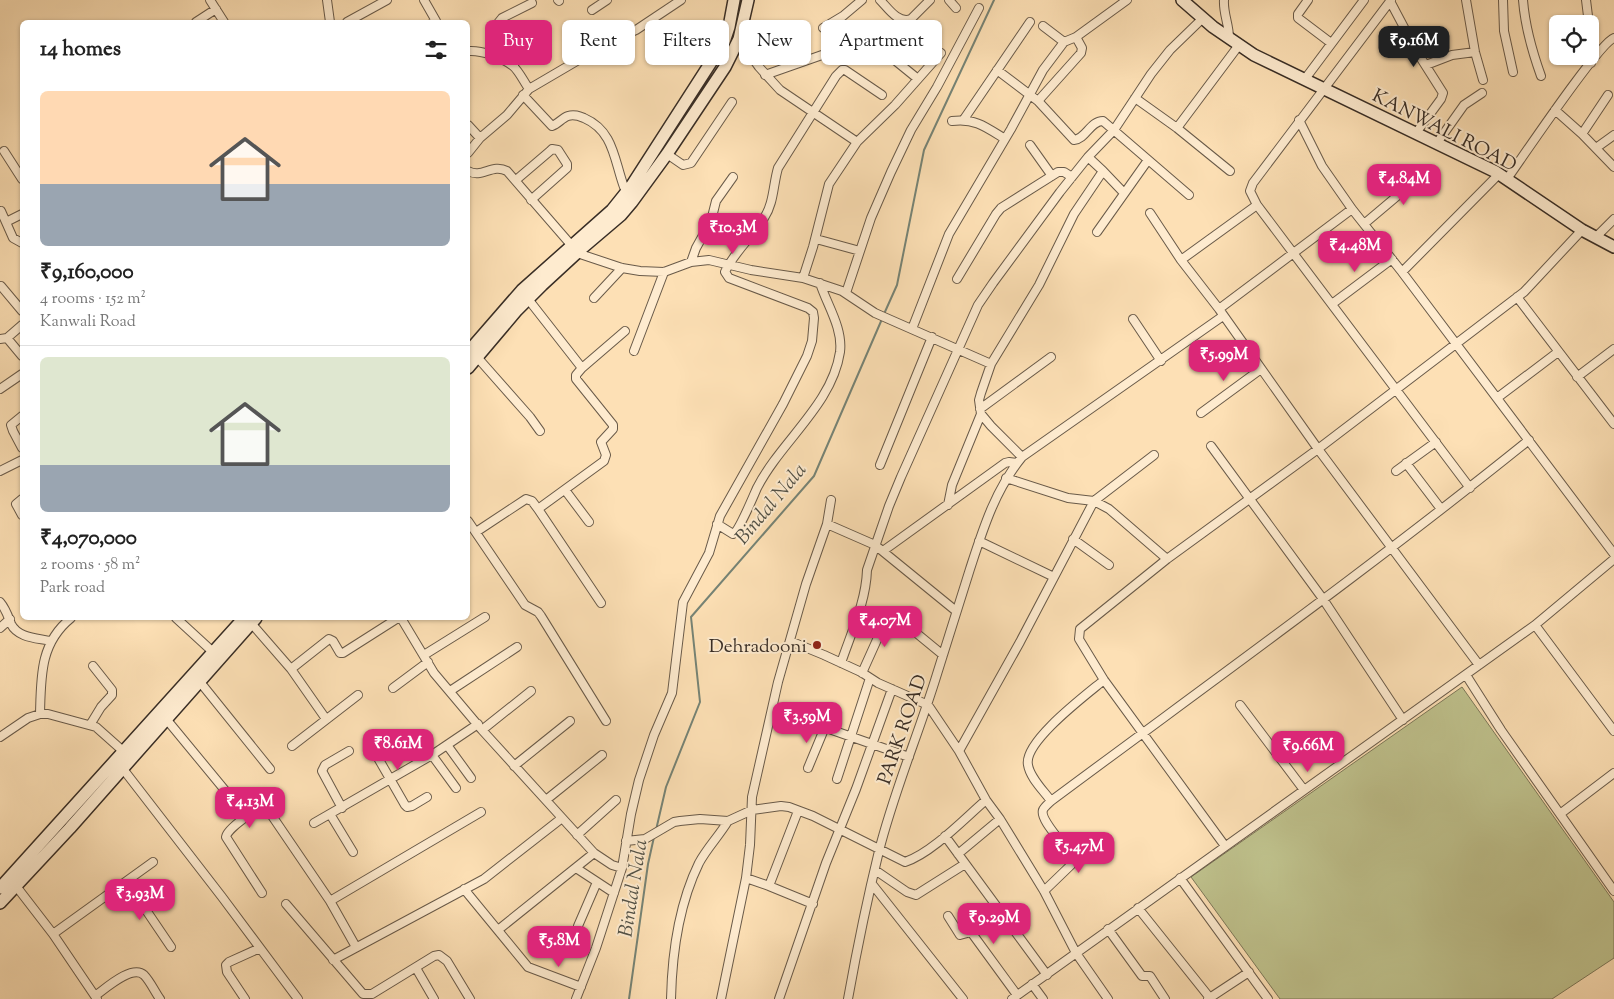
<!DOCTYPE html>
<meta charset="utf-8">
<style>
:root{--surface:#fff;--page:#f2f2f2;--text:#222;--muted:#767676;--line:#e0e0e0;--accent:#db2777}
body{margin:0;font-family:"Sorts Mill Goudy",serif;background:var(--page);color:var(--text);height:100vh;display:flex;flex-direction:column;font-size:19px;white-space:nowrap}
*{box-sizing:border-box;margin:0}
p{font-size:16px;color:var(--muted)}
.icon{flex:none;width:28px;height:28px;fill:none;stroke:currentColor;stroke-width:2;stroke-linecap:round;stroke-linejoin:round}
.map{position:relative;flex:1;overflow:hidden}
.details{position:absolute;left:20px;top:20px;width:450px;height:600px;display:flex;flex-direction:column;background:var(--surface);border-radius:8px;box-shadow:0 1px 4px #0004}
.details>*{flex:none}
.guide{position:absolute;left:485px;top:20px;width:475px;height:45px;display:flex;gap:10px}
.tools{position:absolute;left:1549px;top:15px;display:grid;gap:10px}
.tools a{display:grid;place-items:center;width:50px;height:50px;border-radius:8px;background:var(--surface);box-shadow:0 1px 4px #0004;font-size:25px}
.price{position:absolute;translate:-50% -42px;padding:0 11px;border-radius:10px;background:var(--accent);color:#fff;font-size:16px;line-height:32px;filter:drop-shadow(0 1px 2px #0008)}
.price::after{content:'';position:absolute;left:50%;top:30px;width:15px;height:11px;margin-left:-8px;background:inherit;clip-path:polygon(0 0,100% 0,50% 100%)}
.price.active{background:#222;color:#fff}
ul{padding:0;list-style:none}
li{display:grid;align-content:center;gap:10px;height:265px;padding:0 20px}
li+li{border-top:1px solid var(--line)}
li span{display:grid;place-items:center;height:155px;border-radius:8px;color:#555}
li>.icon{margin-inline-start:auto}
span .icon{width:90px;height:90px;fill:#fffc;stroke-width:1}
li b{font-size:21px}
h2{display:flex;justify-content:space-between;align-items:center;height:60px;padding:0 20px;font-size:21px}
.tag{padding:0 18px;border-radius:8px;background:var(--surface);box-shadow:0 1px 4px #0004;font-size:18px;line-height:45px}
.tag.active{background:var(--accent);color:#fff}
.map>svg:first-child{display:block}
.green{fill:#bfc28d;stroke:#7c7859}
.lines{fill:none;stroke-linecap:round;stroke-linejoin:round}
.stream{stroke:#768375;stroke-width:2}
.street-casing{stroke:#695a49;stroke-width:10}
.secondary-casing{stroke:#382d25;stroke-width:14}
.street{stroke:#feebcf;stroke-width:8}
.secondary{stroke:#feebcf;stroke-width:11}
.poi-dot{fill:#8f2418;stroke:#feebcf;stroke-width:2}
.labels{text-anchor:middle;stroke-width:4;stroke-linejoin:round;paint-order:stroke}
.street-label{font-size:19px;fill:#382d25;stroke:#feebcf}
.poi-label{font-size:19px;fill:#382d25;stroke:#feebcf;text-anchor:end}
.water-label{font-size:20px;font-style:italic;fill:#525146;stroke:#feebcf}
</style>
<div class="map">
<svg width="1614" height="999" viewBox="0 0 1614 999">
<rect width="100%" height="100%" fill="#fde0b5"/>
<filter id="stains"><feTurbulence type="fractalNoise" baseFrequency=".004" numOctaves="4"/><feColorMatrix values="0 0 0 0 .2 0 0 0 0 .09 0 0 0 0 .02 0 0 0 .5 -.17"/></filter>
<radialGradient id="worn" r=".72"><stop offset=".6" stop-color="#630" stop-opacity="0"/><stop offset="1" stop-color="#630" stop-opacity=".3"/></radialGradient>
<path class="green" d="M1462,687l152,215v56l-62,41h-272l-89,-122z"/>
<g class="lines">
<path class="stream" d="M884,314l13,-29 27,-135 70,-150
M656,830l10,-43 34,-85 -9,-85 123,-141 68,-157
M629,999l19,-135 6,-27"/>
<g class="street-casing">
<path id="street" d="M210,0l14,22
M327,0l3,22
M424,0l12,21 -3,1
M558,0l1,1
M880,0c8,8 18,24 31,19l19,-19
M949,0l7,8
M1224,0c-1,13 5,24 5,38
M1308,0l-10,14v4l33,25
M1391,0l-138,183 -3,8 7,14 213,283
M1466,0l9,52 8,28
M1503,0l1,31 9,41
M1523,0c2,26 9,51 18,76
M1586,0l3,24
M1390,1l27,51 26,41 -2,6 -25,34
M592,10l15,-10
M196,22l20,-13
M347,22l40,-22
M1043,26l21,16
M823,28l20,-12 19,-16
M1590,33l2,12 -1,18
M739,39l20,28 21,23 77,52
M468,51c14,-1 33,6 45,15 6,5 11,16 16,23
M886,53l32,26
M1426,65l26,-10 23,-3
M514,66l-16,-43 4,-5 30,-15
M997,70l41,31 36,39c12,-1 16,-19 29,-19l86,74
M765,75l57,-20
M1305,79l59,-79
M523,95l29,31c6,-2 10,-8 16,-10 6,-2 11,0 16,2 30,13 30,42 40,69
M1135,98l42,30 53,43
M1038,101l43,-48 1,-5 -6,-11
M1555,110l27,24 32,33
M964,119l66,-97
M1299,120l23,46 30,43 50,63 212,282
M952,121c23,-3 34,6 53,18
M468,125l12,13 27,-23 22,-26 75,-44 32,-15 45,-30
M1177,128l62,-83
M1582,134l26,-39
M1437,143l27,-38 18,-12
M1030,145l22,31
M1596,148l18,-13
M4,151l18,28
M468,153l12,-15
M667,154l16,11 8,-2 41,-61
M468,171c14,8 24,-8 39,0l65,75
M1103,171l21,22
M1507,179c15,-21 92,-136 107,-141
M516,180l34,-29 2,-2 6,1 9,14v4l-36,32
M1,211l12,27 9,5
M1150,213l31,47 38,49 99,140 161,216
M6,222l16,-8
M1364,224l64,-54
M1097,232l51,-72
M1596,237l18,-18
M816,239l44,12
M577,253l45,15 18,3 24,1 27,-10 18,-2 42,10 52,8 39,13 33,22 116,51
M1181,260l76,-55
M691,262l5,-14 15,-27 5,-20 17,-24
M1402,272l97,-98
M803,278l10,-31 16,-63 28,-42 38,-37 46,-52
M957,279l39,-65 5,-6 57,-36h6l8,5
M1,286l21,25
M846,293l25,-75 20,-46 20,-42 26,-43 42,-79
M1517,297l97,127
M594,298l28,-30
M1332,304l60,-45
M1219,309l133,-100
M1133,319l28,42
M912,329l37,-95 62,-105 32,-59 21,-28 12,-5 51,-37
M7,338l15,-13
M0,339l7,-1 15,18
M634,351l30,-79
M477,357l53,60 10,14
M582,368l43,-37
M1577,377l37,-28
M0,389l22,-15
M1497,398l61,-46
M980,409l71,-52
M1201,413l60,-44
M22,416l-11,9 2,6 9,17
M1211,446l112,153 80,121
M1022,457l-31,-31 -10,-12 -2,-14 2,-7 10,-29 48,-79 35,-71 29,-43 -15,-14
M1406,463l35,46
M880,465l52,-128
M0,471l22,-11
M1396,471l40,-29
M1006,478l62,20 26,3 15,8 58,50
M565,490l24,32
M22,499l-6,5 6,11
M948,505l4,-20 29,-71
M538,509l63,94
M468,521l57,84 13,7 3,4 65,105
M717,524l16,10c6,-3 20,-37 24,-46 24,-47 75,-83 83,-136 3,-24 -13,-47 -20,-69
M827,524l48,21 81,66
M476,532l50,-33 6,2 6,8 66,-48 2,-6 -5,-13 12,-13v-4l-37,-46v-4l6,-7 -54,-69
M1073,539l36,26
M979,541l75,36
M883,551l122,-88 4,-1 8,1
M0,602c6,7 8,14 11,22 7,14 26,14 39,17
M176,618l37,34
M401,618l33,55 48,57 112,123 18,12 10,3
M251,623l40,46 35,50
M1535,625l79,106
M0,628l10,-9
M790,641l34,14 37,17 17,11 50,22 31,46 27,49 14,19 44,72 32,62 32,46
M424,655l61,-38
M841,663c10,-30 25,-61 26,-93l22,-64 12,-29 77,-172 15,-22 67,-91 28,-35 26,-27 37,-56 19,-24 33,-32
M291,669l38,-30 4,2 7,12h3l55,-35
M862,673l27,-60h3l51,42
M1466,675l35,55 113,161
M200,682l70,87
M393,688l35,-26
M450,691l67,-44
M1240,705l64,85
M772,709l137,48
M40,714c1,-38 0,-71 31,-96
M167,720l80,97
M90,725l11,-18 11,-12v-5l-19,-24
M482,730l49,-39
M0,737l28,-19 12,-4h8l48,13 27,24
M370,744l35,61 2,2 5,-1 15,-9
M447,745l24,33
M292,746l66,-51
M959,751l61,-109 74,-141 60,-46
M432,755l24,33
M514,766l56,-45
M808,768l17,-41
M123,769l99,128 76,102
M837,779l33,-101
M546,800l56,-45
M1051,801c-7,-10 -21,-23 -23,-36 -5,-23 58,-70 76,-85
M342,808l-20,-37 3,-6 24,-14
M330,814l23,38
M1560,814l54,-41
M314,823l118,-68 46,-31
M577,835l39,-35
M945,836l102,139
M626,841l19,-2 29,-17 6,-1 20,-2 28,2 24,-11 29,-4 8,1 24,9 92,46c27,-9 59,-43 81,-62
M1225,846l-121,-166 -25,-41 1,-10 87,-70 151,-110 206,-157 58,-62
M958,854l42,-35
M576,868l38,25
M875,870l32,22 9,3 49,-31
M746,878l23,8 29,-75
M1180,878l88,121
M127,882l44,65
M872,884l91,115
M16,886l37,48 44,65
M769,886l44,18
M464,889l64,78 53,20
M1044,891l27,-26 2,-5c-4,-12 -34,-39 -30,-50 1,-3 6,-7 8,-9 160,-119 323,-236 478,-361
M262,893l-36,-56c1,-8 31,-30 40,-30l64,94 26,46
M330,901l151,-89
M286,904l77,90h9l62,-38 5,-1 8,6 23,38
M1138,908l72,90
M948,916l12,19 11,-3 46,63
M578,926l19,-44
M1108,929l34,47h8l15,23
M498,930l96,-77
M53,934l100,-72
M333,960l151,-81 78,-61
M416,968l18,31
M1032,984l11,15
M95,996c10,-7 37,-32 49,-21 6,6 11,17 16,24
M245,999l-18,-27 -1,-7 3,-3 31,-14
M576,999l20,-51 26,-80 9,-54 8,-34 15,-45 18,-42 11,-91 26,-49 11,-37 63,-112 24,-48 5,-15 2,-23 -1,-6 -5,-4 -79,-30 -4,-6c9,-20 28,-36 39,-54 10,-15 9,-33 14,-50l58,-92 6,-6h3l37,25
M671,999c1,-45 8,-95 28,-136 8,-15 20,-27 29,-42
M721,999l25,-121 4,-33 2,-48 26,-115 28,-98 21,-60 4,-24
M779,999l47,-136 30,-74 36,-100
M848,999c9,-50 19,-99 31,-148 15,-60 40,-118 58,-177 11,-35 22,-70 33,-105 13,-40 25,-79 52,-112l201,-141
M1012,999l523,-374 79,-66
M1208,999l41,-27"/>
</g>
<g class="secondary-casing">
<path id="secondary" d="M1182,0l31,27 41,28 242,117 86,58 32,17
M468,352l54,-62 90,-80 20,-25 92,-143 5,-15 5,-27
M468,368l49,-58 25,-25 39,-36 40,-34 11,-13 35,-48 58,-87 14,-28 9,-39
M0,888l244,-270
M0,903l70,-75 186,-210"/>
</g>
<use href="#street" class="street"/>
<use href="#secondary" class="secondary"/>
</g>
<circle class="poi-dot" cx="817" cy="645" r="5"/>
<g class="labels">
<g class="street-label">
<text transform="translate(1445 129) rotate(27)" y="7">KANWALI ROAD</text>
<text transform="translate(901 729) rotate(-71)" y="7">PARK ROAD</text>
</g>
<g class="poi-label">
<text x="807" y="652">Dehradooni</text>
</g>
<g class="water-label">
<text transform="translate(770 503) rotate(-50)" y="7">Bindal Nala</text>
<text transform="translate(632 888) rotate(-81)" y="7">Bindal Nala</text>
</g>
</g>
<rect width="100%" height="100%" filter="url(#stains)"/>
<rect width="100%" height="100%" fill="url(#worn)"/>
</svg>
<div class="tools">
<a><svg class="icon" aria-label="locate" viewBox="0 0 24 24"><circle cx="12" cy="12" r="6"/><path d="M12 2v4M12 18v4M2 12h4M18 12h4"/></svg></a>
</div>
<b class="price active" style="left:1414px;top:68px">₹9.16M</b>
<b class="price" style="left:1404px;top:206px">₹4.84M</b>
<b class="price" style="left:733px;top:255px">₹10.3M</b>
<b class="price" style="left:1355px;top:273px">₹4.48M</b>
<b class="price" style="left:1224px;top:382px">₹5.99M</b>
<b class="price" style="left:885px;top:648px">₹4.07M</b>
<b class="price" style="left:807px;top:744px">₹3.59M</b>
<b class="price" style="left:398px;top:771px">₹8.61M</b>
<b class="price" style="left:1308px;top:773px">₹9.66M</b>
<b class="price" style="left:250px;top:829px">₹4.13M</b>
<b class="price" style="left:1079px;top:874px">₹5.47M</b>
<b class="price" style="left:140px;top:921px">₹3.93M</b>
<b class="price" style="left:994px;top:945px">₹9.29M</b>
<b class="price" style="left:559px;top:968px">₹5.8M</b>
<div class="guide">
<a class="tag active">Buy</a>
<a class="tag">Rent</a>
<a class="tag">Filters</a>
<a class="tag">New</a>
<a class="tag">Apartment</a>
</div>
<section class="details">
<h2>14 homes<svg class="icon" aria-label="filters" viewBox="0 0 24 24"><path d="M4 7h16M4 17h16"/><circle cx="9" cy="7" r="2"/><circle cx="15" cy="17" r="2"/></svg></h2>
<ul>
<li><span style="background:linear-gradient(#ffd9b3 60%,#9aa5b1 0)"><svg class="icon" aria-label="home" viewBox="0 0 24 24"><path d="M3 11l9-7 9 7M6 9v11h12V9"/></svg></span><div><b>₹9,160,000</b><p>4 rooms · 152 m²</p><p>Kanwali Road</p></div></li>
<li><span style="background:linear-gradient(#dfe7d0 70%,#9aa5b1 0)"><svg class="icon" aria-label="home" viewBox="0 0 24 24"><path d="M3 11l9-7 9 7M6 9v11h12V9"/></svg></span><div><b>₹4,070,000</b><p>2 rooms · 58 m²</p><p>Park road</p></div></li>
</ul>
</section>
</div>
